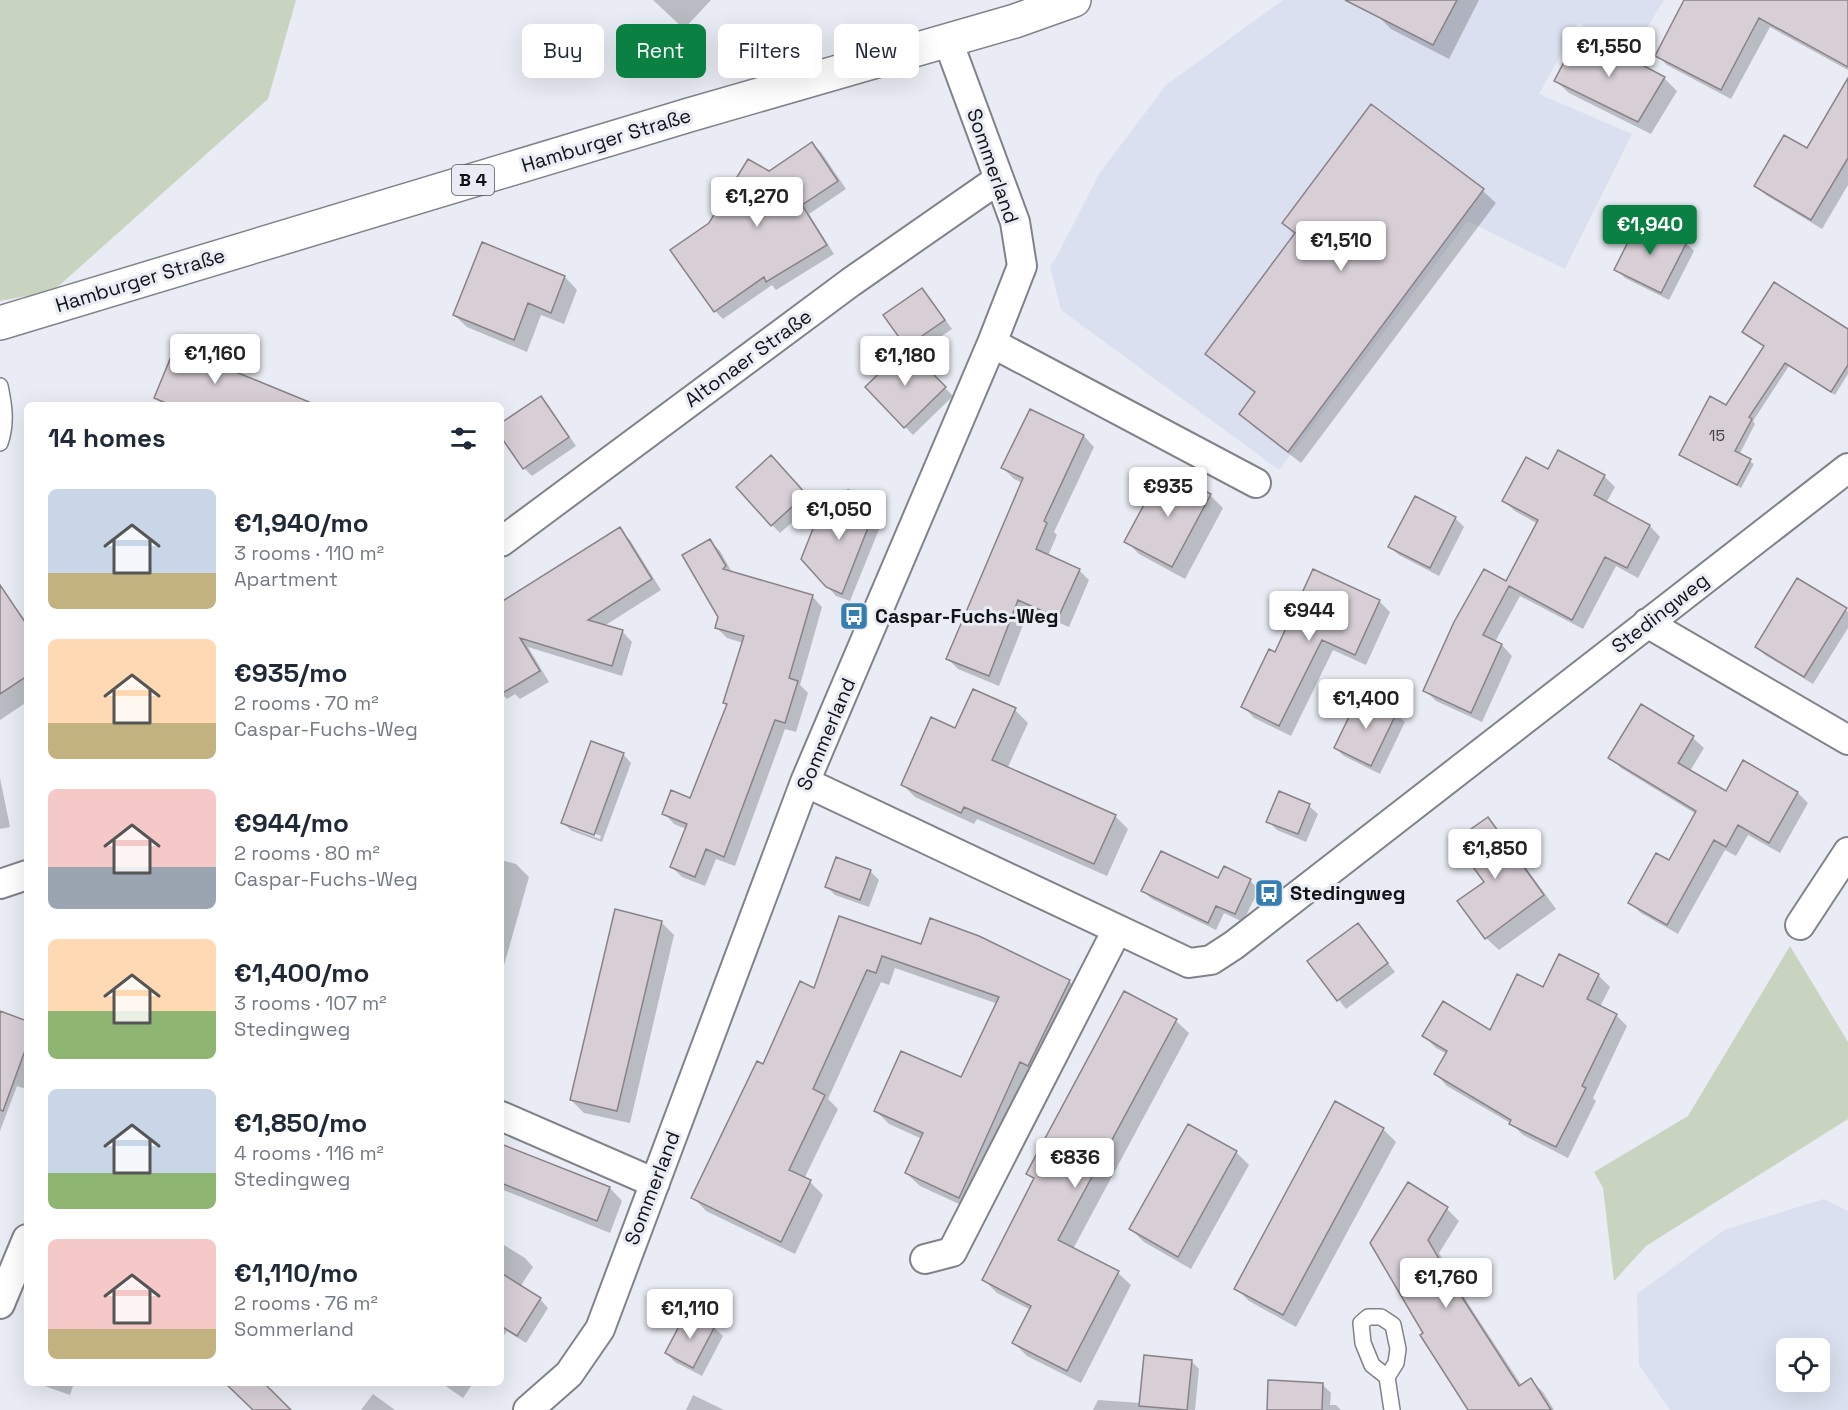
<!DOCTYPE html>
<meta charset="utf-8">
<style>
:root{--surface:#fff;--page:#f2f2f3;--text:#1f2937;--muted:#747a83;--accent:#0b8043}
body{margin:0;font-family:"Space Grotesk",sans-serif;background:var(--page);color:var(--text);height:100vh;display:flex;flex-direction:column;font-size:22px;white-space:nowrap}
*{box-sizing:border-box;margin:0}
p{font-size:20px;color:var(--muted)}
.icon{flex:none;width:33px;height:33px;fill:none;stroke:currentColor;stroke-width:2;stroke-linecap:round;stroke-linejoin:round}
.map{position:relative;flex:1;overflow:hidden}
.details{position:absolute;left:24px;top:402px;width:480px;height:984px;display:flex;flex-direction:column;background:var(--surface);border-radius:9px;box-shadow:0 6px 24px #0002}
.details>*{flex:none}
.top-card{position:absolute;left:522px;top:24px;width:570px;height:54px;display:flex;gap:12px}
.tools{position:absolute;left:1776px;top:1338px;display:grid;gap:12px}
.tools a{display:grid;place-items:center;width:54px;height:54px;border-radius:9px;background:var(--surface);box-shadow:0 6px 24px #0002;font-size:30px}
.price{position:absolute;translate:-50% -51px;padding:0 14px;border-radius:6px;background:#fff;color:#222;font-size:20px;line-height:39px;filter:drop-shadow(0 2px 3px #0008)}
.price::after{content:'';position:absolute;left:50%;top:36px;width:18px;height:14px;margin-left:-9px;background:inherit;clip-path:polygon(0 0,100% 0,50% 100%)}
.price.active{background:var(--accent);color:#fff}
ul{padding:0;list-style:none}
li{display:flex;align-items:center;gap:18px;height:150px;padding:0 24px}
li span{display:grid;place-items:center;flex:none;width:168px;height:120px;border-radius:9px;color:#555}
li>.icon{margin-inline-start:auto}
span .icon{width:72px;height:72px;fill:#fffc;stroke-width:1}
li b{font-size:26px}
h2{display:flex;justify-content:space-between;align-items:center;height:72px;padding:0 24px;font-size:26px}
.chip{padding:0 21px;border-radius:9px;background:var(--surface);box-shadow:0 6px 24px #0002;font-size:21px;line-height:54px}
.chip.active{background:var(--accent);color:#fff}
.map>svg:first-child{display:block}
.built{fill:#dae0ef;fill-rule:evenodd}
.green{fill:#c9d4c0}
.shadow{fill:#0003;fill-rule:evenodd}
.building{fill:#d7cfd5;stroke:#898388;stroke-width:1.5}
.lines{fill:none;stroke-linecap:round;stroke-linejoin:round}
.service-casing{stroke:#80838a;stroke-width:18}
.minor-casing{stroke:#80838a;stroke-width:32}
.primary-casing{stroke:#80838a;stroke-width:36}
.service{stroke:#fff;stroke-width:15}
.minor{stroke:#fff;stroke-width:28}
.primary{stroke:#fff;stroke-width:33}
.labels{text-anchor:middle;stroke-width:6;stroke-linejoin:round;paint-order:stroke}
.number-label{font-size:16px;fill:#434246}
.shield{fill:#e9ecf4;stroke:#525459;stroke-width:1.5}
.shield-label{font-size:18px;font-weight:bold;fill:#121316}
.street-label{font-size:20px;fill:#121316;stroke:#e9ecf4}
.poi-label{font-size:20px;font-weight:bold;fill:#121316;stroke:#e9ecf4;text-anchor:start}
</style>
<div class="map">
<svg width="1848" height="1410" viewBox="0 0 1848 1410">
<rect width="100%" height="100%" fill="#e9ecf4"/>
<path class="built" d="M1283,0h381l-31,50 -55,-27 -39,71 93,40 -67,135 -97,-48 -189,249 -218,-160 -11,-44 5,-6 44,-86 67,-89z
M1824,1199l24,12v199h-178l-31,-45 -2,-71 87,-64zM1786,1348h34v34h-34z"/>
<path class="green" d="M0,0h296l-28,99 -215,192 -53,10z
M1790,946l58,96v77l-202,127 -32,35 -11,-93 -9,-16 94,-56z"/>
<path class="shadow" d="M653,0h58l-27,29z
M1383,0h96l-30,59 -58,-30 -15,-15z
M1710,0h138v70l-78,-43 -39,72 -64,-34 -10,-10z
M1664,78l13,13 -26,43 -82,-41 -13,-12z
M1848,81v104l-26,44 -56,-34 -10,-9 51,-36z
M1371,106l112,85 13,12 -195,260 -47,-36 -13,-13 15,-20 -36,-28 -13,-13 89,-118 -12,-12z
M812,144l9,8 25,37 -37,25 25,40 -58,36 -4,-5 -49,34 -8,-8 -5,-87 59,-51z
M1686,243l8,8 -25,49 -44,-22 -9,-9z
M483,244l82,33 12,13 -13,34 -23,-9 -14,37 -60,-25 -13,-12z
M922,290l8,8 22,31 -39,27 40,40 -40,39 -46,-48 41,-40 -23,-32z
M1848,331v43l-13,21 -46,-29 -36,55 2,3 -16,31 15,9 -13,24 -60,-34 46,-47 39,-60z
M156,398l157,7h-150z
M541,398l8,8 27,40 -44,30 -8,-8 -23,-34v-9z
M1031,411l53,25 10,11 -40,85 3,3 -9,21 31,14 10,10 -20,47 -40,-17 -30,76 -41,-17 -11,-11 76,-175 -9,-4 -11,-11z
M779,466l34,38 -33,29 -8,-8z
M1548,471l56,5 11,11 -9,16 44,23 10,11 -22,41 -22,-12 -33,63 -63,-33 -25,46 7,3 10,11 -30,66 -46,-21 -11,-11 82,-107 31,-59 -23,-13 -11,-10z
M1210,495l13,13 -38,71 -46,-25 -13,-13z
M877,504l9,8 -36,89 -14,-5 -9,-10 7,-59z
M1455,518l9,9 -25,49 -40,-21 -9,-8z
M619,529l11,11 31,50 -57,36 18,5 10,11 -10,34 -94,-29 21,35 -29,17 -5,-5 -8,5 -6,-6v-75z
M710,541l10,10 13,23 79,22 10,11 -22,78 8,8 -12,39 -11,-3 -50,137 -19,-7 -11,27 -23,-9 -10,-10 14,-38 -12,-5 -10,-11 27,-13 37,-94 -3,-3 18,-60 -16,-5 -11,-11 4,-10z
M1379,601l11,11 -24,53 -33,-15 -42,86 -37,-18 -11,-12 32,-52z
M14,608l11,11 2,-1v84l-27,18v-102z
M1846,610l2,2v16l-35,56 -48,-29 -8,-8z
M974,691l41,19 13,13 -21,46 108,47 13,13 -21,47 -130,-57 -3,5 -59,-27 -13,-13 54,-54z
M1360,696l36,18 9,8 -25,52 -36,-18 -9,-8z
M1641,706l52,32 11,10 -14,23 37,22 17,-31 54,31 10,10 -28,50 -32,-18 -12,21 -11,-6 -47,84 -37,-21 -11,-10 39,-41 27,-48 -75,-46 -11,-11z
M623,754l8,9 -29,79 -30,-11 -9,-8zM571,825l30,11 -1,3 -29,-11z
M0,778l10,49 -10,2z
M1280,793l29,13 9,8 -12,28 -29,-12 -9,-9z
M1487,819l13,13 56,77 -57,41 -13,-12z
M501,860l15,4 13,13 -28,99z
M1225,868l25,13 9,8 -16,33 -19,-9 -8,17 -64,-31 -9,-8 76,-11z
M870,871l9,9 -10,27 -34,-12 -8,-8z
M840,918l82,28 147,35 14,14 -111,215 -52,-24 -14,-13 16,-34 -33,-15 -13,-13 85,-32 37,-75 -103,-36 -6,17 -8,-3 -53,117 10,10 -34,70 6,3 13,13 -28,59 -89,-43 -13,-14 71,-131 51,-76z
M661,922l13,13 -44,188 -46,-10 -13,-13z
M1358,925l37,47 -49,37 -37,-48z
M1598,975l12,12 -10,20 16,8 11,11 -34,72 3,3 -28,57 -45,-23 -11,-11 -65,-38 -11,-12 11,-20 -11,-6 -12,-12 67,-4 53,-43z
M1125,993l51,28 13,12 -116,216 45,24 13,12 -50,98 -54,-27 -13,-13 17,-33 -34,-17 -13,-13 51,-100 -7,-7z
M0,1013l27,10v64l-1,2 -9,-3 -17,45z
M1383,1129l13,13 -100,185 -47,-26 -13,-13z
M501,1145l109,43 12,13 -12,32 -109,-44z
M1236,1152l13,13 -58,104 -47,-27 -13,-13z
M1447,1209l12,12 -20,32 28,49 55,84 9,-6 12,12 11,18h-74l-55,-76 -53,-91z
M501,1243l24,15 8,9 -13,20 20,12 8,9 -22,35 -19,-12 -6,9z
M714,1327l9,9 -21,40 -27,-14 -9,-9z
M1191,1361l8,8 -4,41h-102l5,-10 43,3z
M36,1383h38l-4,12z
M441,1383h32l-10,15z
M1322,1384l9,9 -1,12h6l5,5h-73z
M373,1394l22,16h-34z
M693,1395l31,15h-38z"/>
<path class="building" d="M1345,0h112l-24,45z
M1684,0h164v67l-89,-49 -38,72 -66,-34z
M1580,32l85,45 -27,45 -84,-41z
M1848,78v80l-37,62 -57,-34 30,-51 23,13z
M1371,104l113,85 -196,263 -49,-38 16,-22 -50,-38 90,-121 -13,-10z
M812,142l26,39 -36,24 25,40 -61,37 -2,-5 -50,35 -44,-62 39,-27 39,-64 21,12z
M1640,218l47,24 -26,51 -47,-23z
M482,242l83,34 -14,37 -23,-10 -14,37 -61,-25z
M1774,282l74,47v36l-17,27 -46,-29 -36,54 3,2 -17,32 16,8 -14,26 -58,-30 31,-59 16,9 38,-59 -22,-14z
M922,288l23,32 -39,27 -23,-32z
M175,347l139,57v1h-143l-17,-7z
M906,347l40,40 -42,41 -39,-41z
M541,396l28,41 -46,32 -22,-32v-14z
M1030,409l54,26 -40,86 3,2 -11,26 44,20 -22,49 -40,-18 -29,76 -43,-17 77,-181 -22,-10z
M1558,450l47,25 -11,20 56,30 -23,43 -22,-11 -33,63 -63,-34 -26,49 19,9 -31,69 -48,-22 31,-69 30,-53 22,12 32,-61 -36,-19 24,-44 22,12z
M771,455l35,39 -35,32 -35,-39z
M1163,469l48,25 -39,73 -48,-25z
M848,490l30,12 -36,92 -16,-7 -25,-28 19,-48 14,14z
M1415,496l41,21 -26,51 -42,-21z
M620,527l32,52 -64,41 35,10 -11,36 -92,-28 20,33 -39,23v-92z
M710,539l16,27 -3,3 90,26 -24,83 9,3 -13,42 -10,-3 -51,137 -18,-8 -11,28 -25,-10 17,-43 -25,-10 9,-24 19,8 37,-94 -4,-1 21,-67 -29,-8 3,-11 -36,-62z
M1313,569l67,31 -25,55 -33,-15 -43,86 -38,-19 28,-58 6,3z
M1797,578l50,30 -43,69 -49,-30z
M0,585l27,40v51l-27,18z
M973,689l43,19 -24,52 124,55 -22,49 -130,-57 -3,6 -60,-28 30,-68 24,11z
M1360,694l37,18 -26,54 -37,-18z
M1641,704l53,32 -16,27 48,28 17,-31 55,32 -29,51 -31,-18 -12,22 -12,-7 -47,85 -39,-22 28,-50 13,7 27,-49 -88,-53z
M591,741l33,12 -30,82 -33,-12z
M1279,791l31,13 -12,30 -32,-12z
M1488,817l56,78 -59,44 -28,-38 27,-19 -30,-41z
M1161,851l57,27 6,-12 27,13 -16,35 -19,-8 -8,17 -67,-32z
M836,857l35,13 -11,30 -35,-13z
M615,909l47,12 -45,190 -47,-11z
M839,916l82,28 9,-26 49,18 91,44 -42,86 -8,-4 -61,136 -54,-25 18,-40 -49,-22 27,-60 60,26 38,-80 -117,-41 -6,17 -9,-3 -54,119 12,6 -36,75 22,10 -30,62 -90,-44 66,-137 6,3 37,-83 14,7z
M1358,923l30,40 -51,38 -30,-40z
M1559,954l40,20 -12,25 30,15 -35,72 4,2 -30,59 -47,-23 2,-4 -77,-46 13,-23 -25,-15 21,-35 47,29 27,-56 26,13z
M1124,991l53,28 -119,221 61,31 -52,100 -55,-28 19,-37 -49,-26 52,-102 -8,-4z
M0,1011l27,10v24l-24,66 -3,-1z
M1335,1101l49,27 -101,187 -49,-26z
M1188,1124l49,27 -59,106 -49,-28z
M501,1144l109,43 -13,34 -96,-38z
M1408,1182l40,25 -20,33 28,48 63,98 12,-8 20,32h-83l-48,-75 3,-2 -53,-90z
M501,1273l40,25 -24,38 -16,-10z
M687,1311l28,15 -22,42 -28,-15z
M1144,1355l48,5 -5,50 -48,-4z
M1268,1380l55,3 -1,27h-55z
M225,1383h39l27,27h-38z"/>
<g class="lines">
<g class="service-casing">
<path id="service" d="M0,386c4,19 7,37 0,57
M1387,1377l9,-14 2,-14 -5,-24 -12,-8h-13l-7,6 2,20 9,22 15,12 5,33"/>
</g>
<g class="minor-casing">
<path id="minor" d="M992,343l264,140
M501,542l350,-260 148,-103
M1647,623l201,117
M805,782l384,181 22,-3 23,-15 614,-477
M0,884l27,-9
M1800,925l48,-73
M501,1116l154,67
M925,1259l27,-7 165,-322
M0,1304l27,-65
M528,1410l41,-36 31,-45 205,-547 187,-439 30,-77 -7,-44 -67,-181"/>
</g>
<g class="primary-casing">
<path id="primary" d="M0,323l689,-208 326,-94 59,-21"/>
</g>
<use href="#service" class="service"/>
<use href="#minor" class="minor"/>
<use href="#primary" class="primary"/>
</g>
<defs>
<g id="bus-square" transform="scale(1.5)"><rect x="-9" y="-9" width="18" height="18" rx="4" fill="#367eb2" stroke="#e9ecf4"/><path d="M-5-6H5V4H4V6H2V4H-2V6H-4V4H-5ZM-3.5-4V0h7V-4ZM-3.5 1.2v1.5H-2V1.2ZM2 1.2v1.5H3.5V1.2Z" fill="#fff"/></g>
</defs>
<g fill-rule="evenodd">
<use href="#bus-square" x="854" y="616"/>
<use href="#bus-square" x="1269" y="893"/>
</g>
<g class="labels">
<g class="number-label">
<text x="1717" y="441">15</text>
</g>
<rect class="shield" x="452" y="165" width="42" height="30" rx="4.5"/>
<g class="shield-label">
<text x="473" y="186">B 4</text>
</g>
<g class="street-label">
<text transform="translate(606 140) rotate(-17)" y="7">Hamburger Straße</text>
<text transform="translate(993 166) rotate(71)" y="7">Sommerland</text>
<text transform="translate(140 280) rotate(-17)" y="7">Hamburger Straße</text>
<text transform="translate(748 358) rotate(-36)" y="7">Altonaer Straße</text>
<text transform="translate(1660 613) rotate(-38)" y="7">Stedingweg</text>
<text transform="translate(826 734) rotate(-67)" y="7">Sommerland</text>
<text transform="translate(652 1188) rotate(-69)" y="7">Sommerland</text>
</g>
<g class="poi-label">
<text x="875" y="623">Caspar-Fuchs-Weg</text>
<text x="1290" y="900">Stedingweg</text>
</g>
</g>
</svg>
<div class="tools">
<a><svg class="icon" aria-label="locate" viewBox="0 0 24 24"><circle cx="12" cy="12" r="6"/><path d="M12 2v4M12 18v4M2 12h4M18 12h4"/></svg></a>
</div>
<b class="price" style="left:1609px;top:78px">€1,550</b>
<b class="price" style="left:757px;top:228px">€1,270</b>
<b class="price active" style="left:1650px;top:256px">€1,940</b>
<b class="price" style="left:1341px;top:272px">€1,510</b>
<b class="price" style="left:215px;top:385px">€1,160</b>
<b class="price" style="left:905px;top:387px">€1,180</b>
<b class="price" style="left:1168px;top:518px">€935</b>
<b class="price" style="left:839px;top:541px">€1,050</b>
<b class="price" style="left:1309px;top:642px">€944</b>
<b class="price" style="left:1366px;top:730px">€1,400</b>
<b class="price" style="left:1495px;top:880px">€1,850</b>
<b class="price" style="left:1075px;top:1189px">€836</b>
<b class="price" style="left:1446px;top:1309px">€1,760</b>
<b class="price" style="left:690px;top:1340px">€1,110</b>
<div class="top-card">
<a class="chip">Buy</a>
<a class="chip active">Rent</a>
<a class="chip">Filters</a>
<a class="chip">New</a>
</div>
<section class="details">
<h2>14 homes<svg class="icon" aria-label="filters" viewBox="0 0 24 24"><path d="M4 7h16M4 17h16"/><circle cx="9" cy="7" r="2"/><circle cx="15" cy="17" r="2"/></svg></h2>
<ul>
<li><span style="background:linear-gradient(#c9d6e8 70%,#c2b280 0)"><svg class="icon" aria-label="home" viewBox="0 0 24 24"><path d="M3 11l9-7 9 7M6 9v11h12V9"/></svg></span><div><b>€1,940/mo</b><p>3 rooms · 110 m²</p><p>Apartment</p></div></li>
<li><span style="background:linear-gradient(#ffd9b3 70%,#c2b280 0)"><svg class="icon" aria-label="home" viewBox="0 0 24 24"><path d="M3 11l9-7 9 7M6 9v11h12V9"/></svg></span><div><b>€935/mo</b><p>2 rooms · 70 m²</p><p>Caspar-Fuchs-Weg</p></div></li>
<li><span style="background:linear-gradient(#f6c9c9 65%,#9aa5b1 0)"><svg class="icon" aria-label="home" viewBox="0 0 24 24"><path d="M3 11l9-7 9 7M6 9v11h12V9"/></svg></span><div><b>€944/mo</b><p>2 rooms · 80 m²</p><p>Caspar-Fuchs-Weg</p></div></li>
<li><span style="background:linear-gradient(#ffd9b3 60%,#8fb573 0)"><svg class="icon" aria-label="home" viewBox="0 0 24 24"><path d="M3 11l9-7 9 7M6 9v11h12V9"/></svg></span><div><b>€1,400/mo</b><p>3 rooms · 107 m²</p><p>Stedingweg</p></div></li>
<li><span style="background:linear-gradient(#c9d6e8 70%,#8fb573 0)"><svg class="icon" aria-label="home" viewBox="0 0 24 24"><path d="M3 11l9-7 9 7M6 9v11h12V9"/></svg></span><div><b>€1,850/mo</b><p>4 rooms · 116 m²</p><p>Stedingweg</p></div></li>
<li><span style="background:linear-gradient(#f6c9c9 75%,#c2b280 0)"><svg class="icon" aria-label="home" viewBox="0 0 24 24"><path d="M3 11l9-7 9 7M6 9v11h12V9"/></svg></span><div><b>€1,110/mo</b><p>2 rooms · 76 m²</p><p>Sommerland</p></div></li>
</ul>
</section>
</div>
